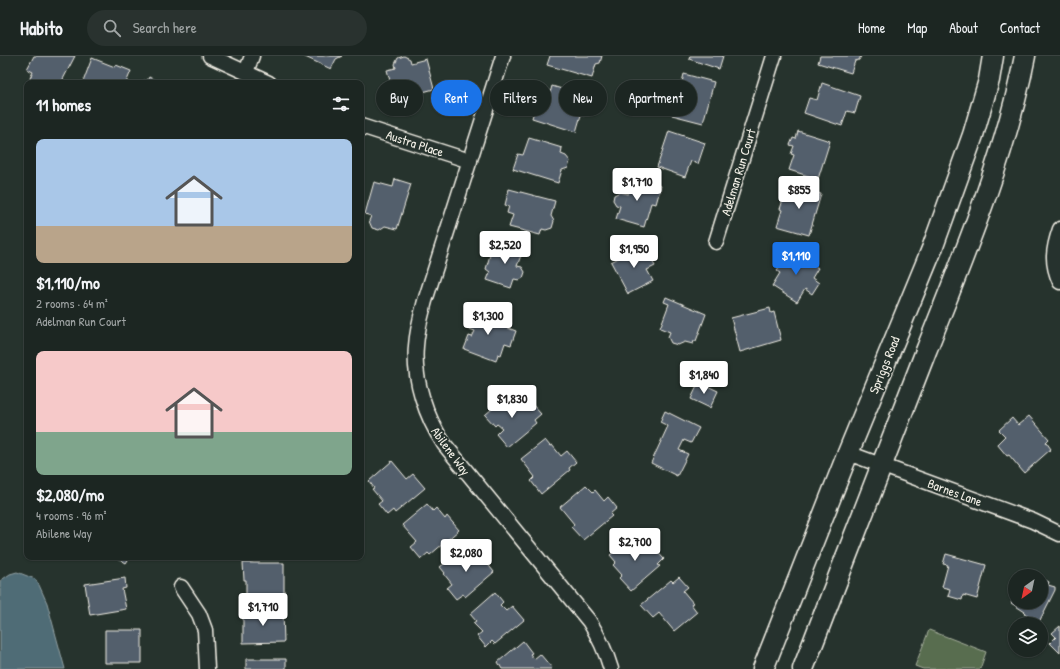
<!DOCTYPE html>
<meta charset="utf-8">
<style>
:root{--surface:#1c2622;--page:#29322f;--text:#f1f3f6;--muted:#a0a5a5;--line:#3a4340;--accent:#1a73e8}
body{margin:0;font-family:"Patrick Hand",sans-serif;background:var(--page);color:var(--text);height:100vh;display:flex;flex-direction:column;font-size:15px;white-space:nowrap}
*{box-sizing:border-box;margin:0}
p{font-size:13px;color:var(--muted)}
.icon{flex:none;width:22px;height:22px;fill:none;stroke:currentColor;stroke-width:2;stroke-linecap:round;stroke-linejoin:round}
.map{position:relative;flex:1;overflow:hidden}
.drawer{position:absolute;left:24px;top:24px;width:340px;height:480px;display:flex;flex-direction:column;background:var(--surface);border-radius:8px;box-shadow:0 1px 3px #0004,0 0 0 1px var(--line)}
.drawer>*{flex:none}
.top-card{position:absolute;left:376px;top:24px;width:380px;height:36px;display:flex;gap:8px}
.needle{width:26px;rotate:213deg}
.controls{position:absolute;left:1008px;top:513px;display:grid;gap:8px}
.controls a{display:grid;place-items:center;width:40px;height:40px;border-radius:50%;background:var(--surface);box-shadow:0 1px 3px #0004,0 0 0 1px var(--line);font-size:20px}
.price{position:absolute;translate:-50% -34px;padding:0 9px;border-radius:4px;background:#fff;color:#222;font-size:13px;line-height:26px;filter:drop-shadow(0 1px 2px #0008)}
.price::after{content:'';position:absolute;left:50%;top:24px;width:12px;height:9px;margin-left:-6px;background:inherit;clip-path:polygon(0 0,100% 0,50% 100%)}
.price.current{background:var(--accent);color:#fff}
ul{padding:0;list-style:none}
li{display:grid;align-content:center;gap:8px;height:212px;padding:0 12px}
li span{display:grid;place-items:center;height:124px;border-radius:8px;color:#555}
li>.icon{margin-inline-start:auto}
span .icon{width:72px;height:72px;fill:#fffc;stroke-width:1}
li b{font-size:17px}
h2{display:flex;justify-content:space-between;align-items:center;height:48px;padding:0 12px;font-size:17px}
.pill{padding:0 14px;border-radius:18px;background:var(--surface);box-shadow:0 1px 3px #0004,0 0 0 1px var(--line);font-size:14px;line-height:36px}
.pill.current{background:var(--accent);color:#fff}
header{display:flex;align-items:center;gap:24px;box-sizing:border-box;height:56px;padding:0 20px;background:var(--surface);border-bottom:1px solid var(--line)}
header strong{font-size:19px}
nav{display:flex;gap:22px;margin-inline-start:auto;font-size:14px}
.search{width:280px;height:36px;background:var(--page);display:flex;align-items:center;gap:10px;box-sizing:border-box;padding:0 14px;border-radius:22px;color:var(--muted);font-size:15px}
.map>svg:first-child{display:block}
.green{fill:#596d50;stroke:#a6af9c}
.water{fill:#506c76;stroke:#92a1a4}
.building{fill:#535f6c;stroke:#f4f1e8}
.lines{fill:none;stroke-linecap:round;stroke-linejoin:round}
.minor-casing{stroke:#f4f1e8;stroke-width:17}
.secondary-casing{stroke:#f4f1e8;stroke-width:23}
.minor{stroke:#26332d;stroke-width:14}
.secondary{stroke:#26332d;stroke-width:20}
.labels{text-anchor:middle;stroke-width:3.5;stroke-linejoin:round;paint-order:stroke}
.street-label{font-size:13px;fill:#f4f1e8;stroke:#26332d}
</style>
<header>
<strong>Habito</strong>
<div class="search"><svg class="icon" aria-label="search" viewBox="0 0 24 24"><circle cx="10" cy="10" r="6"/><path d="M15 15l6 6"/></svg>Search here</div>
<nav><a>Home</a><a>Map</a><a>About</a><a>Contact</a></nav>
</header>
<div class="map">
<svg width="1060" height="613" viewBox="0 0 1060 613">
<rect width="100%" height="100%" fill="#26332d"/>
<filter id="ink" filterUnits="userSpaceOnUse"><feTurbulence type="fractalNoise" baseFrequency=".025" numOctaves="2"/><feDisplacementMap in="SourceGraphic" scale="8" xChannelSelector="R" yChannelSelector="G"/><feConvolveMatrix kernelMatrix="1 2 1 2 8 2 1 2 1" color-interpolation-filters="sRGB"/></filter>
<g filter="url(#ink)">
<path class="green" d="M929,574l57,22 -6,17h-57l-8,-3z"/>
<path class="water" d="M17,516l18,7 4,6 8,18 18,66h-65v-88l10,-7z"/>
<path class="building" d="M34,0h41l-14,27h-29l-2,-5 3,-6 -6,-3z
M303,0h39l-6,3 -5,10z
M404,0l6,3 1,4 15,-4 8,30 -26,7 -1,-5 -13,4 -7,-25 9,-2 -1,-4 3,-6z
M550,0h52l-2,7 -4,1 -4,14 -45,-13z
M690,0h33l-4,13 -30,-10z
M820,0h41l-2,4 -4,1 -4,12 -33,-10z
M92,2l23,9 1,-2 15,6 -5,12h-41l-2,-1z
M684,18l30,8 -11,41 -31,-8 4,-14 -8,-3 4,-15 9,3z
M149,21l12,6h-18l1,-3 3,1z
M822,27l38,13 -5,17 -8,-2 -5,15 -38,-13 5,-15 8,2z
M552,30l30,9 -2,8 3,1 3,5 -2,7 -3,-1 -5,17 -44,-14 5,-17 10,3z
M669,75l36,12 -7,21 -7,-3 -6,16 -28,-10z
M798,75l32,10 -12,38 -29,-9 5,-15 -3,-1 3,-8 -4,-1 3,-7 3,1z
M529,82l33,10 -1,6 5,2 4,5 -2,7 -6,2 -4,13 -45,-14 5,-15 5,1z
M633,122l28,8 -5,18 -5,-1 -7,24 -28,-8 4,-13 -4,-1 -3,-5 1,-5 6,-3 8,2z
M395,123l16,5 -14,45 -12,-3 -6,4 -7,-2 -3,-7 2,-5 -6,-2 9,-32 19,5z
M788,129l33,9 -12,41 -32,-9 5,-16 -2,-1z
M509,133l46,12 -4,15 3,5 -2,7 -6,2 -4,-1 -2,6 -31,-8 4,-12 -6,-2 2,-7 -4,-1z
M494,185l29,9 -6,16 5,1 3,5 -2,6 -4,2 -5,-1 -3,9 -24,-8 3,-8 -4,-3z
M643,189l12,21 -8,4 6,11 -25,13 -17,-32z
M790,194l28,18 -6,10 7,5 -7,11 -7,-5 -8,13 -25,-16 8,-13 -3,-2 5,-7 -3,-2 3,-6 3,2z
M666,241l40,17 -10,27h-2l-1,3 -8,-2 -7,3 -7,-2 -3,-6 2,-5 -10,-4 9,-24 -5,-2z
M770,252l1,5 3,-1 7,28 -41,12 -9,-34z
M473,255l37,13 -2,4 8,3 -5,14 -6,-2 -4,12 -3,-1 -2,7 -32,-12 5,-13 3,1 3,-6 -8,-3z
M699,326l19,9 -8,17 -19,-9z
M510,337l14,16 7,-6 10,11 -7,6 2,3 -29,24 -11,-13 6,-6 -5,-4 -2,2 -10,-11z
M665,355l34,17 -8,15 -7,-3 -5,10 9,4 -11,22 -26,-13 17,-37 -8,-4z
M1029,360l20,23 -3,3 5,7 -27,24 -15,-18 -2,1 -10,-12 8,-8 -6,-6 13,-12 6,7z
M545,384l5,6 2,-1 9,11 6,-5 9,11 -7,6 1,2 -29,24 -10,-13 4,-4 -14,-18z
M392,405l15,18 6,-5 12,14 -30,25 -2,-3 -6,5 -9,-11 4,-3 -10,-12 2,-1 -5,-7z
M586,429l7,7 2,-2 9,11 4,-4 9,11 -7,6 2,2 -29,24 -12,-13 3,-3 -14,-17z
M427,448l6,7 3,-3 9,11 2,-3 12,14 -29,25 -2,-2 -7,6 -10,-12 6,-5 -15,-17z
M633,479l6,7 2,-2 9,11 4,-3 10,11 -6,6 2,1 -29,25 -12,-13 3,-3 -9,-10 3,-3 -6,-7z
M462,493l4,5 4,-4 8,10 4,-3 12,15 -29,25 -2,-3 -7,5 -9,-11 5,-4 -8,-10 1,-1 -5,-6z
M946,498l40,11 -9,34 -14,-4 -1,5 -14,-4 2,-7 -8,-2 6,-22 -5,-1z
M116,501h14l-4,6z
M243,507h41v32h-38v-15h-2z
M679,521l9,10 -5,4 10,12 -2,1 6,8 -23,19 -15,-18 -6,5 -12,-13 30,-25 2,2z
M125,522l1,10 -4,1 4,20 -36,6 -5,-31z
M1045,524l4,2 -1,3 7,2v3l-16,32 -15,-9 1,-1 -14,-9 4,-6v5h26v-19l1,1z
M495,536l8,10 -3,3 6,6 6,-5 12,14 -29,24 -3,-3 -6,6 -9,-11 5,-4 -9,-9 3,-2 -6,-7z
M243,555h40l1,31 -41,1z
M1060,570v27l-10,-10 6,-6 -4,-4z
M105,574h37v33h-37z
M523,585l9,12 -2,1 4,5 6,-5 12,14 -1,1h-49l-4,-7z
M246,603h40v10h-40z"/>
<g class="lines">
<g class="minor-casing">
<path id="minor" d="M210,0l59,27
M503,0l-78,245c-4,15 -8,29 -9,45 -3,33 10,71 28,98l145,177c9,14 17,31 22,48
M246,16l6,-16
M361,70l109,35
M1060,173c-7,20 -9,34 0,53
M716,186l58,-186
M848,397l185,68 27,13
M181,531l18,27 6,16 2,39"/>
</g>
<g class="secondary-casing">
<path id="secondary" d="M763,613l85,-216 84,-204 41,-114 16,-55 4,-24
M803,613c41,-106 81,-212 123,-318 38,-96 79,-193 99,-295"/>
</g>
<use href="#minor" class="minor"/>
<use href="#secondary" class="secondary"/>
</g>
</g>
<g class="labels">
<g class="street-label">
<text transform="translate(415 87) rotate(18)" y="5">Austra Place</text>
<text transform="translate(738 116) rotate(-73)" y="5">Adelman Run Court</text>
<text transform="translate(884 309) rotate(-68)" y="5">Spriggs Road</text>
<text transform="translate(451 395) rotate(54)" y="5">Abilene Way</text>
<text transform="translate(955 436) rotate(20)" y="5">Barnes Lane</text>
</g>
</g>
</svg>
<div class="controls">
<a><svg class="needle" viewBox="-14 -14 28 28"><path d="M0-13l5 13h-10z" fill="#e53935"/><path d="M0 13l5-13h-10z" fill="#a0a5a5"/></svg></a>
<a><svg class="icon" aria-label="layers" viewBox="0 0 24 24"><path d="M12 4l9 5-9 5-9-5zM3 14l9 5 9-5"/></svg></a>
</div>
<b class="price" style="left:637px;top:146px">$1,710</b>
<b class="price" style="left:799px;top:154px">$855</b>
<b class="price" style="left:505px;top:209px">$2,520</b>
<b class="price" style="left:634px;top:213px">$1,950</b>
<b class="price current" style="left:796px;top:220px">$1,110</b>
<b class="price" style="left:488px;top:280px">$1,300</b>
<b class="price" style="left:704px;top:339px">$1,840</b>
<b class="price" style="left:512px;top:363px">$1,830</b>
<b class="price" style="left:635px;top:506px">$2,700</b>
<b class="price" style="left:466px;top:517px">$2,080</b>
<b class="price" style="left:263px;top:571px">$1,710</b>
<div class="top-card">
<a class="pill">Buy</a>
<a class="pill current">Rent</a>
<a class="pill">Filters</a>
<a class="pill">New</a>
<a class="pill">Apartment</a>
</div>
<section class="drawer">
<h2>11 homes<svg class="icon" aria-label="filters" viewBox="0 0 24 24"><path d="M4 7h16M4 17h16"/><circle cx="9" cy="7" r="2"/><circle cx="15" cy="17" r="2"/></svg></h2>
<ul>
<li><span style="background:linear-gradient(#a9c7e8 70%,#b9a48a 0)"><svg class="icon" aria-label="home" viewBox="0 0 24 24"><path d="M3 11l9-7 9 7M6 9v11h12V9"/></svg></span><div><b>$1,110/mo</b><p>2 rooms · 64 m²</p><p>Adelman Run Court</p></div></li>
<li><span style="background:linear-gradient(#f6c9c9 65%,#7fa58c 0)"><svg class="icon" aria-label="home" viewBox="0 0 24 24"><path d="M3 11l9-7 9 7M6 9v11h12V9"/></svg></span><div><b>$2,080/mo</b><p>4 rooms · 96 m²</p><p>Abilene Way</p></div></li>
</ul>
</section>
</div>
